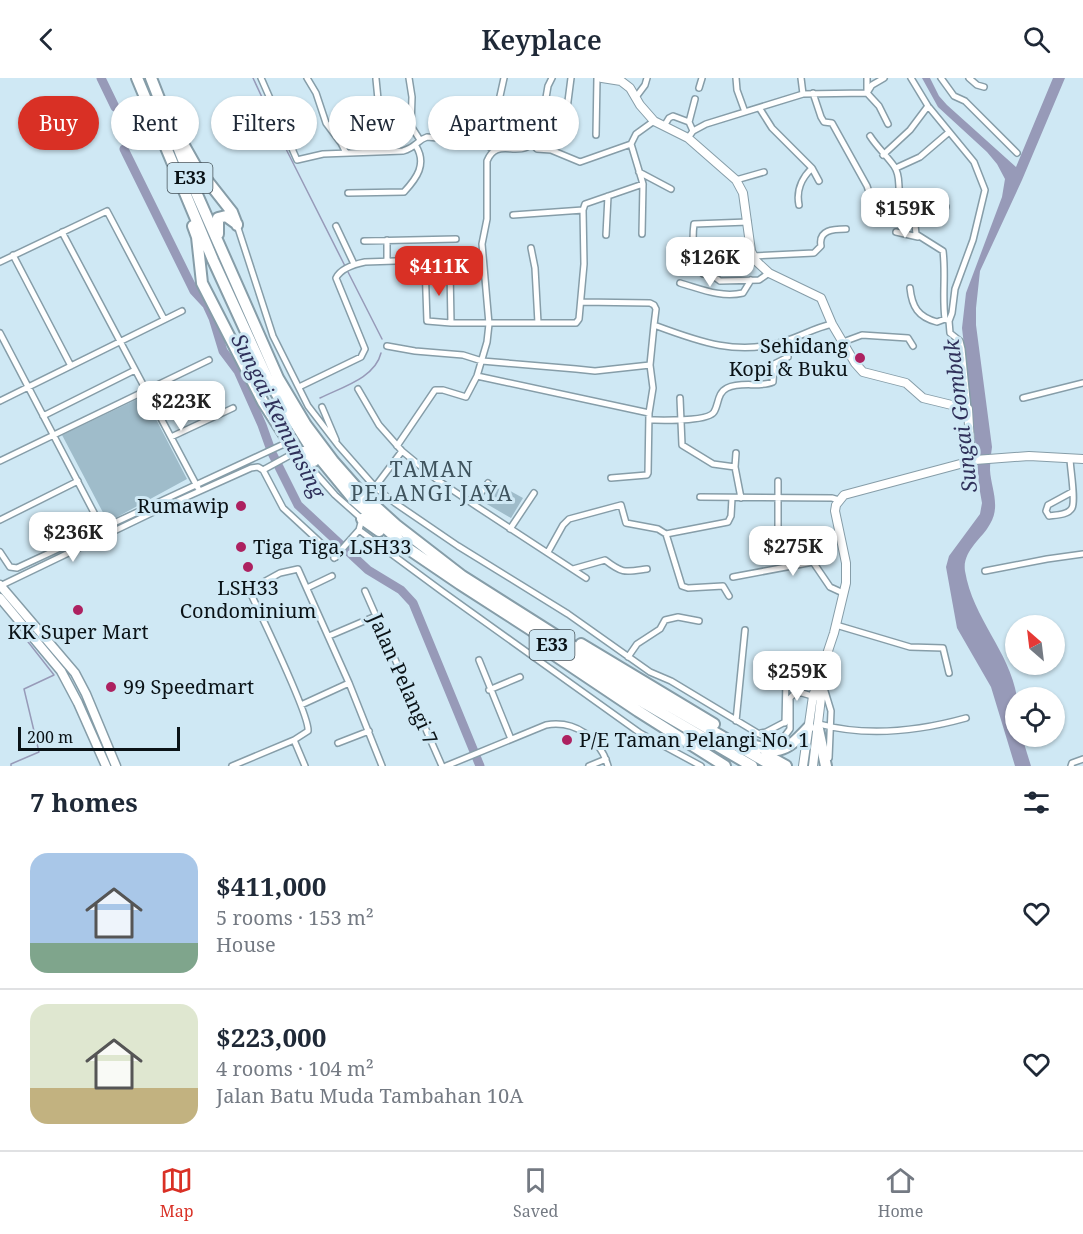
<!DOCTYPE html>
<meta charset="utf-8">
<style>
:root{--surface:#fff;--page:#f2f2f3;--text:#1f2937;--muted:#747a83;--line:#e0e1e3;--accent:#d93025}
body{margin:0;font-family:"Noto Serif",serif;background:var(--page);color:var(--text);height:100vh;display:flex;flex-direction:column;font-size:22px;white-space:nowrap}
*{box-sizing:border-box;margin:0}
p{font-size:20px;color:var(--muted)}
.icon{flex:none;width:33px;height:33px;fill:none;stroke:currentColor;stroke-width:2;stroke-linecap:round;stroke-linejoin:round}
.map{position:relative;height:688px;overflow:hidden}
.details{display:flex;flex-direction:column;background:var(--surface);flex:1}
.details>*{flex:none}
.banner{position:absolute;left:18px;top:18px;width:600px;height:54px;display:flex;gap:12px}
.needle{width:39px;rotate:332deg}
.buttons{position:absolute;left:1005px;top:537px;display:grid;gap:12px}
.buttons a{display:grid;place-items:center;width:60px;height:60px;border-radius:50%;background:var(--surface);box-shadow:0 2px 4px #0004;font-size:30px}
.scale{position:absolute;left:18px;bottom:15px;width:162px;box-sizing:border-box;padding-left:6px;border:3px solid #0a1216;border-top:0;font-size:16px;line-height:21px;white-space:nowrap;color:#0a1216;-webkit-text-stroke:4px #cfe8f4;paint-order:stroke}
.price{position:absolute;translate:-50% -51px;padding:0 14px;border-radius:12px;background:#fff;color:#222;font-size:20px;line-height:39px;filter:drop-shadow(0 2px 3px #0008)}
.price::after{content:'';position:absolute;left:50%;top:36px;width:18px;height:14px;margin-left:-9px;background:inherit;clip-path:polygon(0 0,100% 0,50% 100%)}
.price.active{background:var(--accent);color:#fff}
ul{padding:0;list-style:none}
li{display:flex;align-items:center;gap:18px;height:150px;padding:0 30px}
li+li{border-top:2px solid var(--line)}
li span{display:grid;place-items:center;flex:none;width:168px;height:120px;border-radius:18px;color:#555}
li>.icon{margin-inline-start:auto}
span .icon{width:72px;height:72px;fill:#fffc;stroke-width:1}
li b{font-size:26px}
h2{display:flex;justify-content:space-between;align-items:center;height:72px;padding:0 30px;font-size:26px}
.chip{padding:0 21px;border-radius:27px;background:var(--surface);box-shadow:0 2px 4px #0004;font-size:21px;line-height:54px}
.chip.active{background:var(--accent);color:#fff}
header{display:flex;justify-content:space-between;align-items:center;height:78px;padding:0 30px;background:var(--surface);font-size:27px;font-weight:600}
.tabs{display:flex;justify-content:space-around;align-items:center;height:84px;border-top:2px solid var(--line);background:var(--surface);font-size:16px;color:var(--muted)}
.tabs a{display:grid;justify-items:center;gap:3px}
.tabs .active{color:var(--accent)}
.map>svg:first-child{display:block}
.green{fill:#9fbcca}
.water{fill:#979ab8}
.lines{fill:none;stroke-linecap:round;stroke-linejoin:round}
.stream{stroke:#979ab8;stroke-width:1.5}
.river{stroke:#979ab8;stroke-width:9}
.street-casing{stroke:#869da8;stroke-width:8}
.secondary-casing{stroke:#869da8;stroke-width:10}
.primary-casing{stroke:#869da8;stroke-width:11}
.highway-casing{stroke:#869da8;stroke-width:14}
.street{stroke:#fff;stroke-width:5}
.secondary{stroke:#fff;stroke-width:8}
.primary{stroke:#fff;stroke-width:8}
.highway{stroke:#fff;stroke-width:10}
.poi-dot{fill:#ad2160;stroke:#cfe8f4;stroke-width:2}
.labels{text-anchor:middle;stroke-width:6;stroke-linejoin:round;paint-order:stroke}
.shield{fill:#cfe8f4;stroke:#455259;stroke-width:1.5}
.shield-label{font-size:18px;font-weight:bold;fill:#0a1216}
.poi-label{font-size:20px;fill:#0a1216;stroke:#cfe8f4;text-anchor:start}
.street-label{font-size:20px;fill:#0a1216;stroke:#cfe8f4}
.water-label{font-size:21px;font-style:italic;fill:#2f305a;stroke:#cfe8f4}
.neighbourhood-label{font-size:21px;letter-spacing:1.5px;fill:#3f545e;stroke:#cfe8f4}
</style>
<header><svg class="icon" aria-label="back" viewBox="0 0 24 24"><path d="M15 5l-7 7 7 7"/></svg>Keyplace<svg class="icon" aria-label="search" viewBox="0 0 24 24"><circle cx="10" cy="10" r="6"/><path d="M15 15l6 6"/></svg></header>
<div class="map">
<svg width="1083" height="688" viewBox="0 0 1083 688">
<rect width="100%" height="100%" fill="#cfe8f4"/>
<path class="green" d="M144,318l43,83 -79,43 -46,-87z
M496,405l27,15 -12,20 -26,-15z"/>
<path class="water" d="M922,0h8l9,18 8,9 69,62 37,-89h12l-43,102 -42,91 -4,37v17l16,122c-1,7 -2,15 -2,23 1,18 11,36 0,54 -8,15 -28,27 -25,47 8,48 44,79 52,126l-1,1v38l6,1 9,29h-16l-24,-79 -34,-59 -11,-61 3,-11 31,-42 2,-11 -3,-17 -2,-28 -15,-130 4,-35 36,-96 3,-18 -8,-15 -10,-12 -49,-45z"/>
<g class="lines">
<path class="stream" d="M253,0l33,71 59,117
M347,192l35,69
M320,320c22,-11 55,-20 61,-45
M11,688v-2l28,-12 -15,-63 30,-14 -29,-37"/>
<path class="river" d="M101,0l14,29
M124,71l70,142 13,14 6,13 10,33 15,20 24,54 10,28 26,52 70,65 33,20 12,13 67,163"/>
<g class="street-casing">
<path id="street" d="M261,0l36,82 26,-6 80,-3c14,-4 14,-11 24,-14l54,5 14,8
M307,0l9,15 10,30 15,20 5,10
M409,0l3,19 -1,29 9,14
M736,0l1,12 8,22
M801,0l2,16
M911,0l17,28 46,56 11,28 -12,50 -18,49 -3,24 -3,8 1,12 10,8 2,8 6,60
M941,0l13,18 11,5 52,52
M969,0l8,7 7,2
M376,1l6,61 11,11
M699,10l3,-10
M867,13v-13
M813,15l8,24 3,5 8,1 35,63 2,6
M867,15l5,-8 12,-7
M636,19l9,-12 2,-7
M567,31l4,-31
M760,31l12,19 40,40 7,13
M664,48l5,-8 4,-2 16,6
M693,53l-4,-9 6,-23
M596,57l1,-57
M870,58c7,11 17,20 24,30 11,16 -4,29 19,41l3,27 27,17c3,24 -1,44 2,68l4,2
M688,60l5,-7 13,-7 97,-30 64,-1 12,13 9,18
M533,67l4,4 14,1 29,12 51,-18
M489,68l15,-68
M883,77l27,-25 18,-24
M896,90l24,-11 28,-24
M639,94l32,17
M736,102l28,-8
M348,115l56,-1c13,-14 23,-28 12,-46
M799,127c-3,-15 2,-26 13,-37
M913,129l16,-4 17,4
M513,137l70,-5
M748,144l-54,2c-2,15 -1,38 9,50l9,1 8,6 39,-1 10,-7
M237,147l36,111 35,70 30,39 37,42 20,16 63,43 110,68 82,58 21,9 88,53 12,5 13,-2 6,-8v-31l5,-5h7l20,6
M336,148l18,38
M62,154l136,256
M896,154l22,5
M642,156l1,-50 -12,-40 5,-10 18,-13
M606,157l2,-39
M387,162v21
M364,163l92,-2
M531,170l4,20 3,55
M13,177l58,111
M753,178l61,-3 7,-7c-3,-16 12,-17 25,-17
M0,184l107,-51 57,108
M425,186l2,57 24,2h125l3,-4 5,-55 -1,-54 2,-6 58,-20
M450,192l1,53
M680,205c21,6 41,15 63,10l8,-13
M910,210c2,19 8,29 27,34l8,-3
M581,224l69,1 4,2 2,4 -2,16
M0,255l102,195
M843,264l19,-7 46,3 5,8
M387,268l28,5 48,4 19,6 94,8 19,2 55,-6
M477,298l172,37
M299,309l62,-30 4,-8 -29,-71c5,-10 19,-14 29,-16l91,-3
M358,311l21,36 23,26 34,28 37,25 113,74
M680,320l2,47 31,19 22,3 6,31
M1023,320l60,-15
M0,323l182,-90
M322,329l14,33
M43,338l92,-46
M649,342c12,0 59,2 65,-8 5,-8 3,-19 13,-24 14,-7 32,0 46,-6l1,-18 14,-7 -4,-15
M171,359l62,-29
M397,368l38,-56h8l23,7 11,-21 10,-34 2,-18 -7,-80 5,-25v-58c11,-28 37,5 53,-28l8,-47 4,-8
M1070,380c0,10 6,42 2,50 -4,7 -15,7 -23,8l-3,-5 2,-6 24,-13
M0,383l209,-101
M735,389l1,-14
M263,392l20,38 53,49
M611,400l36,-3 1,-2 1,-60 4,-25 -3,-23 4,-40c43,16 84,32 131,16 17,-5 29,-13 47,-17
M375,409l27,-36
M700,419l132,1 7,2
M473,426l15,-21
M0,442l78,-39
M510,451l24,-36
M359,452l84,62 197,141 61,33
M778,455v-52
M666,456l62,-12 3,-6 1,-18
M0,474l10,15 7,1 267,-124
M548,474l15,-27 6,-6 52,-14 5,18 32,6 8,5 16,52 6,2 35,-2 6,10
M573,491l32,-9c18,14 20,12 42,9
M985,493l62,-12 36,-5
M733,499l80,-15 17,25 13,6
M0,508l162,-78 89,-40 7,-1 5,3 31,-17 9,6 32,36 27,24 -3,11 -25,28
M307,510l25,-12
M365,513l77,175
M836,547l74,22 33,1 6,25
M329,558l47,-20
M628,579l9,-13 23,-15 5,-9 13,-3 21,4
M479,582l32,79
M824,610l7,23 -2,47
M489,612l31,-13
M301,627l48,-22
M736,643l9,-91
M785,645l1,-43
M819,646c48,13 100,7 147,-6
M761,655l5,-1 21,-11
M294,662l11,26
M338,665l31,-12
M232,688l62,-26 14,-9c2,-15 -49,-120 -59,-141l31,-17 18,-4 51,114 33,83
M446,688l100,-41c29,-5 54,13 62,41
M589,688l17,-7
M1071,688l1,-3 11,-4"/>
</g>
<g class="secondary-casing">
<path id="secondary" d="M602,0l19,3 9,7 10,17 14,16 34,17 48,42 7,13 8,58 5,10 13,12 52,25 11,26 23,39 8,9 43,11 17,15 45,11 3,52
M803,688l10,-70 21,-63 12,-50v-20l-11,-52 1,-6 8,-10 131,-35 54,-4 54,3
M813,688l11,-94"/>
</g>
<g class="primary-casing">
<path id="primary" d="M0,507l75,88 11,21 30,72
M0,520l61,73 17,32 28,63"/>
</g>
<g class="highway-casing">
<path id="highway" d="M137,0l76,182 55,120 41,65 46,56 55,49 50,34 186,120 106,62
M151,0l44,112 83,188 28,47 27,36 30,34 33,30 66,51 188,119 123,71
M182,64l13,23 37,47 5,13
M193,148l4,11 5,46 61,119 29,45 2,6 10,-1 10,9
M218,156v-16l8,-2 11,8
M362,441l17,12
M581,566l133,80
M553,576l85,57 87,55
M818,651l8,37
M743,664c36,12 40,13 66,-15
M766,677l20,11"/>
</g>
<use href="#street" class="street"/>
<use href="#secondary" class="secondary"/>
<use href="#primary" class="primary"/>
<use href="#highway" class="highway"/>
</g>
<g class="poi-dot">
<circle cx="860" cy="280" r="6"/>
<circle cx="241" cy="428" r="6"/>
<circle cx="241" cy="469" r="6"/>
<circle cx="248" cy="489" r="6"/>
<circle cx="78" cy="532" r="6"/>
<circle cx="111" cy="609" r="6"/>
<circle cx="567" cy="662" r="6"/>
</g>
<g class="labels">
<g class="shield">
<rect x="167.5" y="85" width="45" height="30" rx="4.5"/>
<rect x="529.5" y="552" width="45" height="30" rx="4.5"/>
</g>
<g class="shield-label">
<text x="190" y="106">E33</text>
<text x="552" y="573">E33</text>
</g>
<g class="poi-label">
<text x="848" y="275" text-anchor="end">Sehidang<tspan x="848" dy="23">Kopi &amp; Buku</tspan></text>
<text x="229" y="435" text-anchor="end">Rumawip</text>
<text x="253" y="476">Tiga Tiga, LSH33</text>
<text x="248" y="517" text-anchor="middle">LSH33<tspan x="248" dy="23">Condominium</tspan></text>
<text x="78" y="561" text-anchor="middle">KK Super Mart</text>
<text x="123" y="616">99 Speedmart</text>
<text x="579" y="669">P/E Taman Pelangi No. 1</text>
</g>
<g class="street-label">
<text transform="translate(403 601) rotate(66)" y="7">Jalan Pelangi 7</text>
</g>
<g class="water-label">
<text transform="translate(278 338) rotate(63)" y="7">Sungai Kemunsing</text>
<text transform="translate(961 338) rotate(-97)" y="7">Sungai Gombak</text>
</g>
<g class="neighbourhood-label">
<text x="432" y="399">TAMAN<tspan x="432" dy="24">PELANGI JAYA</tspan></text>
</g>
</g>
</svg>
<div class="buttons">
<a><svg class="needle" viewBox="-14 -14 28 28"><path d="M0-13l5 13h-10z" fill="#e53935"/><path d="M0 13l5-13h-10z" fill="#747a83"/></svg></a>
<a><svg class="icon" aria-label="locate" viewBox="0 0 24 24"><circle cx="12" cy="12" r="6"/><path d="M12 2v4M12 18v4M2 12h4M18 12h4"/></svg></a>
</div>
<div class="scale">200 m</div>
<b class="price" style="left:905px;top:161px">$159K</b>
<b class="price" style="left:710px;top:210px">$126K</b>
<b class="price active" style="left:439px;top:219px">$411K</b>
<b class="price" style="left:181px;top:354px">$223K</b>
<b class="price" style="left:73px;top:485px">$236K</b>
<b class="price" style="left:793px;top:499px">$275K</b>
<b class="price" style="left:797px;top:624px">$259K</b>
<div class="banner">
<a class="chip active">Buy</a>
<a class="chip">Rent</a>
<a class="chip">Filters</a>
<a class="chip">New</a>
<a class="chip">Apartment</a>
</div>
</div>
<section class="details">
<h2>7 homes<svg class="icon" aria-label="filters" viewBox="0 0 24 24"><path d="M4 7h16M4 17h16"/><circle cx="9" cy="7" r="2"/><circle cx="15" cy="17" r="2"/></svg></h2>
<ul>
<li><span style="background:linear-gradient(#a9c7e8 75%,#7fa58c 0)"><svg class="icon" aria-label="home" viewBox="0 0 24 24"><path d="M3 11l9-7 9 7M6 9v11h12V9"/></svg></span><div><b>$411,000</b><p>5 rooms · 153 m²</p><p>House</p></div><svg class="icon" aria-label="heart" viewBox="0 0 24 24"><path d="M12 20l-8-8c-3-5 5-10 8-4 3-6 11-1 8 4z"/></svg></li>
<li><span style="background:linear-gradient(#dfe7d0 70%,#c2b280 0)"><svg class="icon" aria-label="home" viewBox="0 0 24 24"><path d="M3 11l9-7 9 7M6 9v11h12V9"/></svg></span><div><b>$223,000</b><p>4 rooms · 104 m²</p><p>Jalan Batu Muda Tambahan 10A</p></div><svg class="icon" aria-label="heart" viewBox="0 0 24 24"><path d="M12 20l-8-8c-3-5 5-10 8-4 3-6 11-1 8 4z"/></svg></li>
</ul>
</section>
<nav class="tabs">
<a class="active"><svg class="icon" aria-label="map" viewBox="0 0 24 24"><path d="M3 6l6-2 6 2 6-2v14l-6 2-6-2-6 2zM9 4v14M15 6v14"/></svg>Map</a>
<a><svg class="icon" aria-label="saved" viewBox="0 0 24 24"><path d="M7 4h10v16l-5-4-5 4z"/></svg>Saved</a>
<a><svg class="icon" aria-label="home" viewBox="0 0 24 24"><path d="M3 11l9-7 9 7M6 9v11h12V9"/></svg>Home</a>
</nav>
